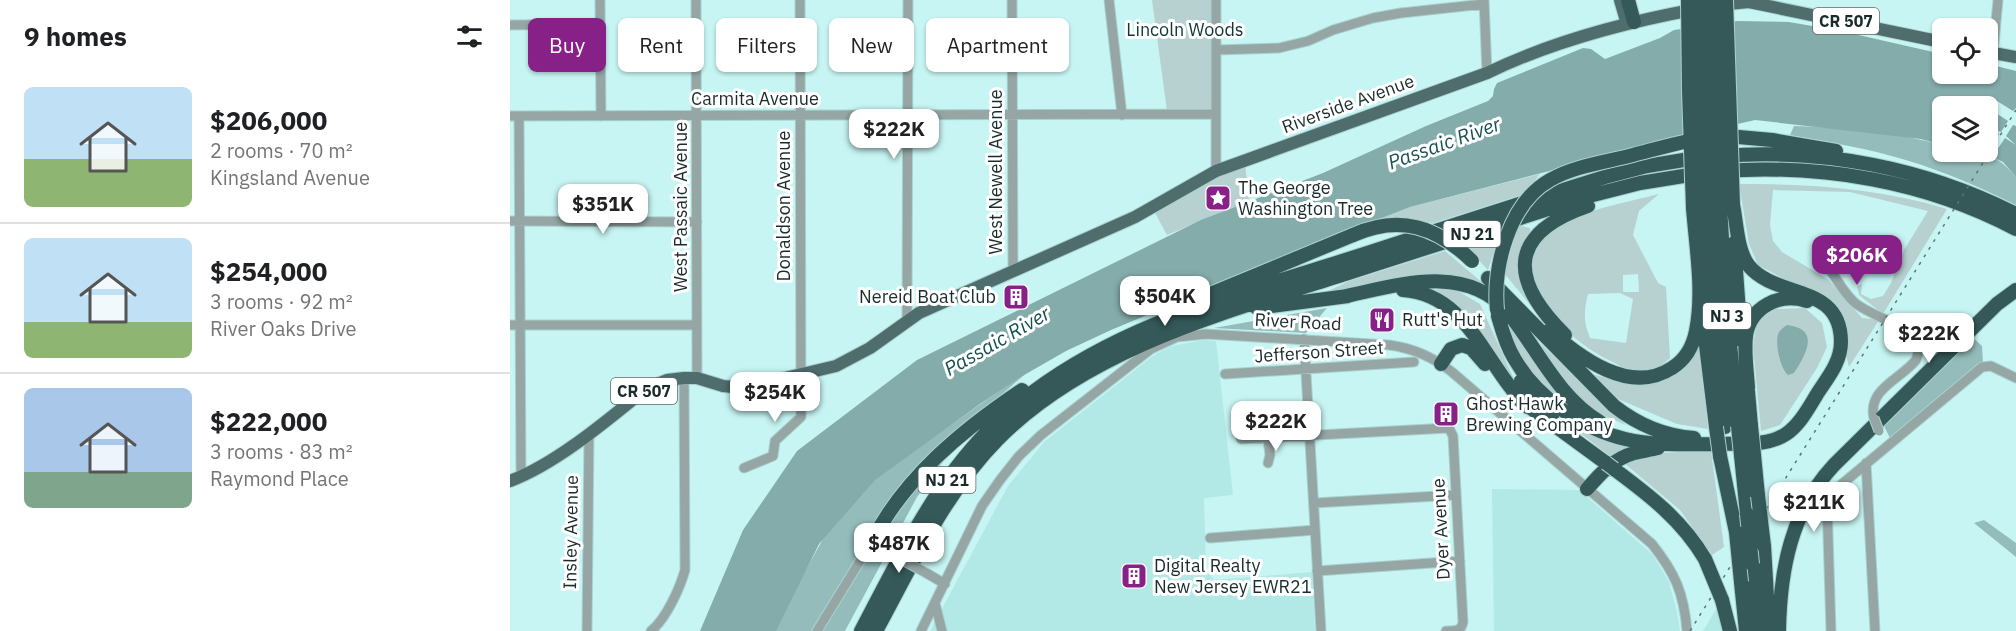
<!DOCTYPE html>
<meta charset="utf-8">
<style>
:root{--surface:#fff;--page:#f2f2f2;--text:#202124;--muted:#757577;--line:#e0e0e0;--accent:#872188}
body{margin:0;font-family:"IBM Plex Sans",sans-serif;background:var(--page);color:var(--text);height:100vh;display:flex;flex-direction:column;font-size:22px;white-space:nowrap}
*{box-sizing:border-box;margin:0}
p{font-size:20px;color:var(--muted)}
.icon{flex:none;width:33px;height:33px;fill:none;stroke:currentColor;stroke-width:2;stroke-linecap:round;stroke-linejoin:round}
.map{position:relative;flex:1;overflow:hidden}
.panel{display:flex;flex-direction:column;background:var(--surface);width:510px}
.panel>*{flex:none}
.hud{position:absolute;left:18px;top:18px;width:570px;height:54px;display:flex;gap:12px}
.tools{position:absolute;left:1422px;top:18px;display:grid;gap:12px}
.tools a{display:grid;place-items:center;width:66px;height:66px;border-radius:9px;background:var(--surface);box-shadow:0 2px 4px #0004;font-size:30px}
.price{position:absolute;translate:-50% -51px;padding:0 14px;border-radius:12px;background:#fff;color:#222;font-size:20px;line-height:39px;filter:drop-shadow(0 2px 3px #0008)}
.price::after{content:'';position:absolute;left:50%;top:36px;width:18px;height:14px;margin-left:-9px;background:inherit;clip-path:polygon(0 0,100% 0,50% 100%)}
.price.on{background:var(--accent);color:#fff}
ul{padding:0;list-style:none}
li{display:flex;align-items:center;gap:18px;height:150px;padding:0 24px}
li+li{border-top:2px solid var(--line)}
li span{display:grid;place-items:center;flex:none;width:168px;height:120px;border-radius:9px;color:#555}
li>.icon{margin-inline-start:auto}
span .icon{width:72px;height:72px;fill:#fffc;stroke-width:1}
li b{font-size:26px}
h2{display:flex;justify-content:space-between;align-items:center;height:72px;padding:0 24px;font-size:26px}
.chip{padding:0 21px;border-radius:9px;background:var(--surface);box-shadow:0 2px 4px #0004;font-size:21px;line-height:54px}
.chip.on{background:var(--accent);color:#fff}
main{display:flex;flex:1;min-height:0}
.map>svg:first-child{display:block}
.built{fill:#b2e8e6}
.green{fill:#b6d1d0;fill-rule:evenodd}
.forest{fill:#94bcbb}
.water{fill:#84acaa}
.pier{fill:#c7f5f3}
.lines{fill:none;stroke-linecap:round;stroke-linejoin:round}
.minor-casing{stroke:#a8d1cf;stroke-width:11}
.major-casing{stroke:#a8d1cf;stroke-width:14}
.highway-casing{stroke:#a8d1cf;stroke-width:16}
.minor{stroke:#95a6a5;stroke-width:9}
.major{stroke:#4e6d6c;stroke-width:12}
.highway{stroke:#345958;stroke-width:14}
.rail{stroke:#5b7676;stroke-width:1.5;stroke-dasharray:3 6;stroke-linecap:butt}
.minor-bridge-casing{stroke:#a8d1cf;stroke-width:11;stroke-linecap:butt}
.highway-bridge-casing{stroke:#a8d1cf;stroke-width:16;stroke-linecap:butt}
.minor-bridge{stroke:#95a6a5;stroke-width:9}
.highway-bridge{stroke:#345958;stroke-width:14}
.labels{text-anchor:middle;stroke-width:6;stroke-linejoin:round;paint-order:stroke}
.shield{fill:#fff;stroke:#5f6b6b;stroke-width:1.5}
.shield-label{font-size:16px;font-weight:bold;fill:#1a2b2b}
.park-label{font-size:18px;fill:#103737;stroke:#fff}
.street-label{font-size:18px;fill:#1a2b2b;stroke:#fff}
.poi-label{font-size:18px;fill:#1a2b2b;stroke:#fff;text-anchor:start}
.water-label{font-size:20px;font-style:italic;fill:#175050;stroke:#fff}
</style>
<main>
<section class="panel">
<h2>9 homes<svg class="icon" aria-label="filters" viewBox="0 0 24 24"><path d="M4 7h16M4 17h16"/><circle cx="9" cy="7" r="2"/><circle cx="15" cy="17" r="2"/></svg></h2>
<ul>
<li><span style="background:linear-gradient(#bfe0f5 60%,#8fb573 0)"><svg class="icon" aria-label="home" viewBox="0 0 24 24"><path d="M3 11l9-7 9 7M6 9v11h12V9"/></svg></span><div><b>$206,000</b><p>2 rooms · 70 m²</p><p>Kingsland Avenue</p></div></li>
<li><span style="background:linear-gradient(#bfe0f5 70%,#8fb573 0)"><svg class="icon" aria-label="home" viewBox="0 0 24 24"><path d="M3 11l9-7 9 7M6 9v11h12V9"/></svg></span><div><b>$254,000</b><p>3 rooms · 92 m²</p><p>River Oaks Drive</p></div></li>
<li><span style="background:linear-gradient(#a9c7e8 70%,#7fa58c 0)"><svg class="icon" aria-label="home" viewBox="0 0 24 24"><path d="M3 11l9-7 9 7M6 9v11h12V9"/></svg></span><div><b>$222,000</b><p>3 rooms · 83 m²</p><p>Raymond Place</p></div></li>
</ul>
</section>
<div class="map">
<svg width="1506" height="631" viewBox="0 0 1506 631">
<rect width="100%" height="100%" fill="#c7f5f3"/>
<path class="built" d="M694,340l12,1 17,154 -29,3 2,71 8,11 98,-8 3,59h-385l78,-145 36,-44 110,-87 18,-9z
M982,489l87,1 74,65 16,27 8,30 3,19h-186z
M1208,606l5,25h-20z"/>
<path class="green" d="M642,0h62l-2,110 -45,1z
M735,163l4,38 -82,34 -13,-24 45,-28z
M1030,174l-16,20 -91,29 -26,-4 -33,1 36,-13z
M1229,184c71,0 140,4 208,25l-64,105 -24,-19 -2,-9 5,-2 -1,10 10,5 12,-3 8,-13 13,-33 24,-39 -78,-19 -77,-2 -3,35 3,16 9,11 47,28 33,38 17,2 -30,47 -3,-12 -1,-27 -59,-48 -28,-15 -9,-21z
M1149,194l-20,17 -6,24 25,48 8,4 4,71 -13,11c-8,0 -19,2 -27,0 -6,0 -12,-4 -17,-7 -34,-15 -73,-50 -83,-88 -2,-10 4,-27 10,-35 20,-25 88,-37 119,-45zM1128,274l1,18h-16v-17zM1110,293l13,6 -7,44 -36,-5c-7,-16 -6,-28 -2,-44z
M1012,226l8,2 -1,71 7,13 -32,-39 14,-46z
M990,233l-12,37 -24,-25z
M935,251l39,33 -24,-8 -24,-2 -116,21 29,-14z
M943,288l27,16 38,84 -56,-76 -29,-22z
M1295,308l17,15 5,24 -10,21 -37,57 -19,6 -8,-85 4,-25 18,-12z
M997,323l59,82c-22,-17 -61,-53 -59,-82z
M1018,332l98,93 -36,-15 -24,-23z
M1189,347l9,82 -31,-5 -59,-25 -33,-27c22,6 63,20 83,5 11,-8 21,-21 31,-30z
M1059,424l67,22 -25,11z
M1201,451l13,96 -12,8 -32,-45 -56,-47 33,-10z"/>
<path class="forest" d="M1284,126c49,2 101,6 148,19v7c37,0 48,-5 74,25v28c-34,-17 -71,-33 -107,-44 -39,-12 -79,-19 -119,-26z
M817,308l-21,25 -92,-5z
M1463,338l9,8 1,17 -93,75 -6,-12z
M521,369l-55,48 -59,80 -72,134h-73l51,-92 30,-46z
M1474,520l32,23v14l-42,-34z"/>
<path class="water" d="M1227,21l52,1 52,9 101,23v20h46v-10l28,7v106l-13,-15 -21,-10h6v-46h-46v39l-21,-6 -166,-19 -74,17 -271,70 -57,22 -242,101 -45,21 -47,27 -39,26 -105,76 -56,64 -43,87h-76l43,-101 54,-79 120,-91 284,-140 122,-47 103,-47 62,-25 5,-5 1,-7 3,-6 86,-35 8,1 14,10 55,-21 14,-8z
M1277,325c34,4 19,29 7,48l-6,2c-8,-6 -14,-35 -9,-43 2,-3 5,-5 8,-7z"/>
<path class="pier" d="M1475,100l12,1 16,10 3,-3v18l-3,-1 -7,11 10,9 -11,-7 -14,21 -6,-3 14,-22 -11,-7 13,5 7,-11 -18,-12z"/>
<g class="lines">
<g class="minor-casing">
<path id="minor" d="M90,0l1,116
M186,0l1,378
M502,0l1,272
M599,0l13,115
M706,0v171
M974,0l3,73
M0,25l90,-1
M706,50l63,-2 29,-7 25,-11 40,-12 28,-5 83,-9
M1483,53l5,-53
M0,116l706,-2
M9,116l2,361
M0,221l187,1
M1317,264c8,13 16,28 27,38 18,17 76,26 62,58 -15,19 -49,29 -42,58
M397,320l1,-320
M0,325h187
M794,339l17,292
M715,374l189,-12
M731,439l208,-11 4,8 10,186c-1,9 -8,9 -17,9
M758,439l2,16 -2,8
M1356,463l9,168
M234,468l29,-12 2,-15 26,-24 -1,-417
M804,503l142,-8
M700,538l105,-8
M807,571l143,-10
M418,574l17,10
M425,603l7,28
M77,631l2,-198
M141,631c15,-12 29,-43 34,-61l-1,-192
M307,631l54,-88 13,7
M411,631l61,-125 18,-26 19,-24 22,-21 110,-86 26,-12 29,-3 183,11c24,3 44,12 63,27l200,172c23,29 32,49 35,87
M1321,631l-4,-129 3,-8 152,-127 9,-1 25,12"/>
</g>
<g class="major-casing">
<path id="major" d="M1110,0l7,24
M1207,5l32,-3 193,40
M1478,52l28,5
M0,481c46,-17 99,-62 137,-93l20,-8 17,-2h13l26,8 20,2 93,-22 34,-18 49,-35 216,-96 81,-46 271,-98c66,-32 139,-51 210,-64"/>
</g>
<g class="highway-casing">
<path id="highway" d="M1118,0l6,22
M1217,136l45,4 64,11
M1212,156c101,-8 203,12 294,58
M1211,171c102,-7 204,10 295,58
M1210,206l6,97 12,123
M1197,207l6,98 12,122
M1224,243l7,97
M978,278l126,128c23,18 50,30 80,32
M893,290c66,4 83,78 125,117
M698,295l145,-60
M831,297c55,-11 123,-35 166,14 30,37 50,85 93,111
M747,308l91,-12
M988,316c4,14 8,29 16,42 22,39 68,71 111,81 30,7 60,5 91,5 22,-1 51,3 70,-10 15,-10 24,-29 33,-43 10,-15 22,-30 22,-49 0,-59 -65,-43 -92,-76 -12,-15 -12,-42 -16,-61
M1193,321l13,106
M1039,331c32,26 80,65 123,37 13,-8 21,-22 24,-37 8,-39 0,-84 -3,-123
M1055,335c-56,-55 -58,-101 23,-129
M931,364l10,-15 11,-4 9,3 14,16
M1237,380l4,46
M1011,381l12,15 19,20
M1238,388c-1,-17 -4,-35 -2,-52 4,-29 34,-44 61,-35
M1011,401l85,62
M1231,455l6,59
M1244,455l4,41
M1210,456l16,76
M1104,469c35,26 68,51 91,90
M1077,489c13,-15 26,-30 47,-36 8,-2 16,-3 24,-5
M361,543c33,-65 91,-113 151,-153
M1254,546l5,85
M1242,564l7,67
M1231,582l5,49
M1212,600l8,31
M351,631c37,-70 71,-143 127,-200 97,-98 237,-133 364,-173 84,-27 168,-55 253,-81l42,-11 55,-9
M366,631c36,-66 68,-137 121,-191 92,-93 233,-129 354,-168 79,-25 158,-51 238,-76l51,-13 62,-10
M1269,631c1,-61 12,-120 55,-166l163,-161 19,-14"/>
</g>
<use href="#minor" class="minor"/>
<use href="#major" class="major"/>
<use href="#highway" class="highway"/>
<path class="rail" d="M1180,631l326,-521"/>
<g class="minor-bridge-casing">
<path id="minor-bridge" d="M1364,418l5,13
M374,550l44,24"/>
</g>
<g class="highway-bridge-casing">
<path id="highway-bridge" d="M1178,0l1,90 4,118
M1191,0l1,111 5,96
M1204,0l2,114 4,92
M1216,0l7,205
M843,235c47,-21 84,-8 119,26
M987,310c-4,-44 12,-107 53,-130 24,-14 56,-18 83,-25 31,-8 62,-18 94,-19
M1228,426l3,29
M1241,426l3,29
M1206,427l4,29
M1096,463l8,6
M1248,496l6,50
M1237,514l5,50
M1226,532l5,50
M1195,559l17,41"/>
</g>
<use href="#minor-bridge" class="minor-bridge"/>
<use href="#highway-bridge" class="highway-bridge"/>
</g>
<defs>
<g id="sight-square" transform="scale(1.35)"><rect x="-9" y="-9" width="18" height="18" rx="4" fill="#872188" stroke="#fff"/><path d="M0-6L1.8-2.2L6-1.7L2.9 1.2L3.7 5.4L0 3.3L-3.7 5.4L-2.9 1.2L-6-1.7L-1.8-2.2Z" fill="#fff"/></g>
<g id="building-square" transform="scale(1.35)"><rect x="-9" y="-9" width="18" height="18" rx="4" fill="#872188" stroke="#fff"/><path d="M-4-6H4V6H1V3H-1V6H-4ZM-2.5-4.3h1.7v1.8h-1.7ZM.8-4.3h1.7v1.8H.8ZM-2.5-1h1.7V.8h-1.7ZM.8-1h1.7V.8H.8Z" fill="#fff"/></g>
<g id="restaurant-square" transform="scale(1.35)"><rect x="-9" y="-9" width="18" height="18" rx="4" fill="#872188" stroke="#fff"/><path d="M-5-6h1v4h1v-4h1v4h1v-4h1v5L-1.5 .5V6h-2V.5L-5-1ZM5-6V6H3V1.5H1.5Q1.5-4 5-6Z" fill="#fff"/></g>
</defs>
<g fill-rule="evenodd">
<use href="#sight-square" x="708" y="198"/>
<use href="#building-square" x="506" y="297"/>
<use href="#restaurant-square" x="872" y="320"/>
<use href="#building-square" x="936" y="414"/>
<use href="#building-square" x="624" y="576"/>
</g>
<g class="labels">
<g class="shield">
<rect x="1303" y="8" width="66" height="26" rx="4.5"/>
<rect x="933.5" y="221" width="57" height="26" rx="4.5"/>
<rect x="1193" y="303" width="48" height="26" rx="4.5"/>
<rect x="101" y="378" width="66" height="26" rx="4.5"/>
<rect x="408.5" y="467" width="57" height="26" rx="4.5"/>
</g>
<g class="shield-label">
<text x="1336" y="27">CR 507</text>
<text x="962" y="240">NJ 21</text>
<text x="1217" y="322">NJ 3</text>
<text x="134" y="397">CR 507</text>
<text x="437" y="486">NJ 21</text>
</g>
<g class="park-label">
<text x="675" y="36">Lincoln Woods</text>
</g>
<g class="street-label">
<text x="245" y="105">Carmita Avenue</text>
<text transform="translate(838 104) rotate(-20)" y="6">Riverside Avenue</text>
<text transform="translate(486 172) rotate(-90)" y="6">West Newell Avenue</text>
<text transform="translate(274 206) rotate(-90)" y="6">Donaldson Avenue</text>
<text transform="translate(171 207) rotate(-90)" y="6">West Passaic Avenue</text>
<text transform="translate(788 322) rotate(3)" y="6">River Road</text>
<text transform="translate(809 352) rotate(-4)" y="6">Jefferson Street</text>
<text transform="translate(931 529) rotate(-93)" y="6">Dyer Avenue</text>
<text transform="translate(61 532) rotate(-89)" y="6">Insley Avenue</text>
</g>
<g class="poi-label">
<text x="728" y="194">The George<tspan x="728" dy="21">Washington Tree</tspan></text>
<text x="486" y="303" text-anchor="end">Nereid Boat Club</text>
<text x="892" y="326">Rutt's Hut</text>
<text x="956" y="410">Ghost Hawk<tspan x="956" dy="21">Brewing Company</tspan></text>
<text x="644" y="572">Digital Realty<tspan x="644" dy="21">New Jersey EWR21</tspan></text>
</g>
<g class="water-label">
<text transform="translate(934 143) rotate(-20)" y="7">Passaic River</text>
<text transform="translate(487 341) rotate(-30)" y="7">Passaic River</text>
</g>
</g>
</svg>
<div class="tools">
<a><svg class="icon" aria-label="locate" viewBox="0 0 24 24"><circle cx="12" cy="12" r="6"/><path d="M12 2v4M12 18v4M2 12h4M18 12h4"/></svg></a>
<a><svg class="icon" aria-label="layers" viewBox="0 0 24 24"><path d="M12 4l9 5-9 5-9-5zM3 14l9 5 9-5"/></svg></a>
</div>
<b class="price" style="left:384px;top:160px">$222K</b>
<b class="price" style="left:93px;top:235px">$351K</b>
<b class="price on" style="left:1347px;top:286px">$206K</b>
<b class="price" style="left:655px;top:327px">$504K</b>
<b class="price" style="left:1419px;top:364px">$222K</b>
<b class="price" style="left:265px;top:423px">$254K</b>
<b class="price" style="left:766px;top:452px">$222K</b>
<b class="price" style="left:1304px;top:533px">$211K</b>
<b class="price" style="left:389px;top:574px">$487K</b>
<div class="hud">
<a class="chip on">Buy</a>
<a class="chip">Rent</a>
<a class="chip">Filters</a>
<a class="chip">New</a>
<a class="chip">Apartment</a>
</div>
</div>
</main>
